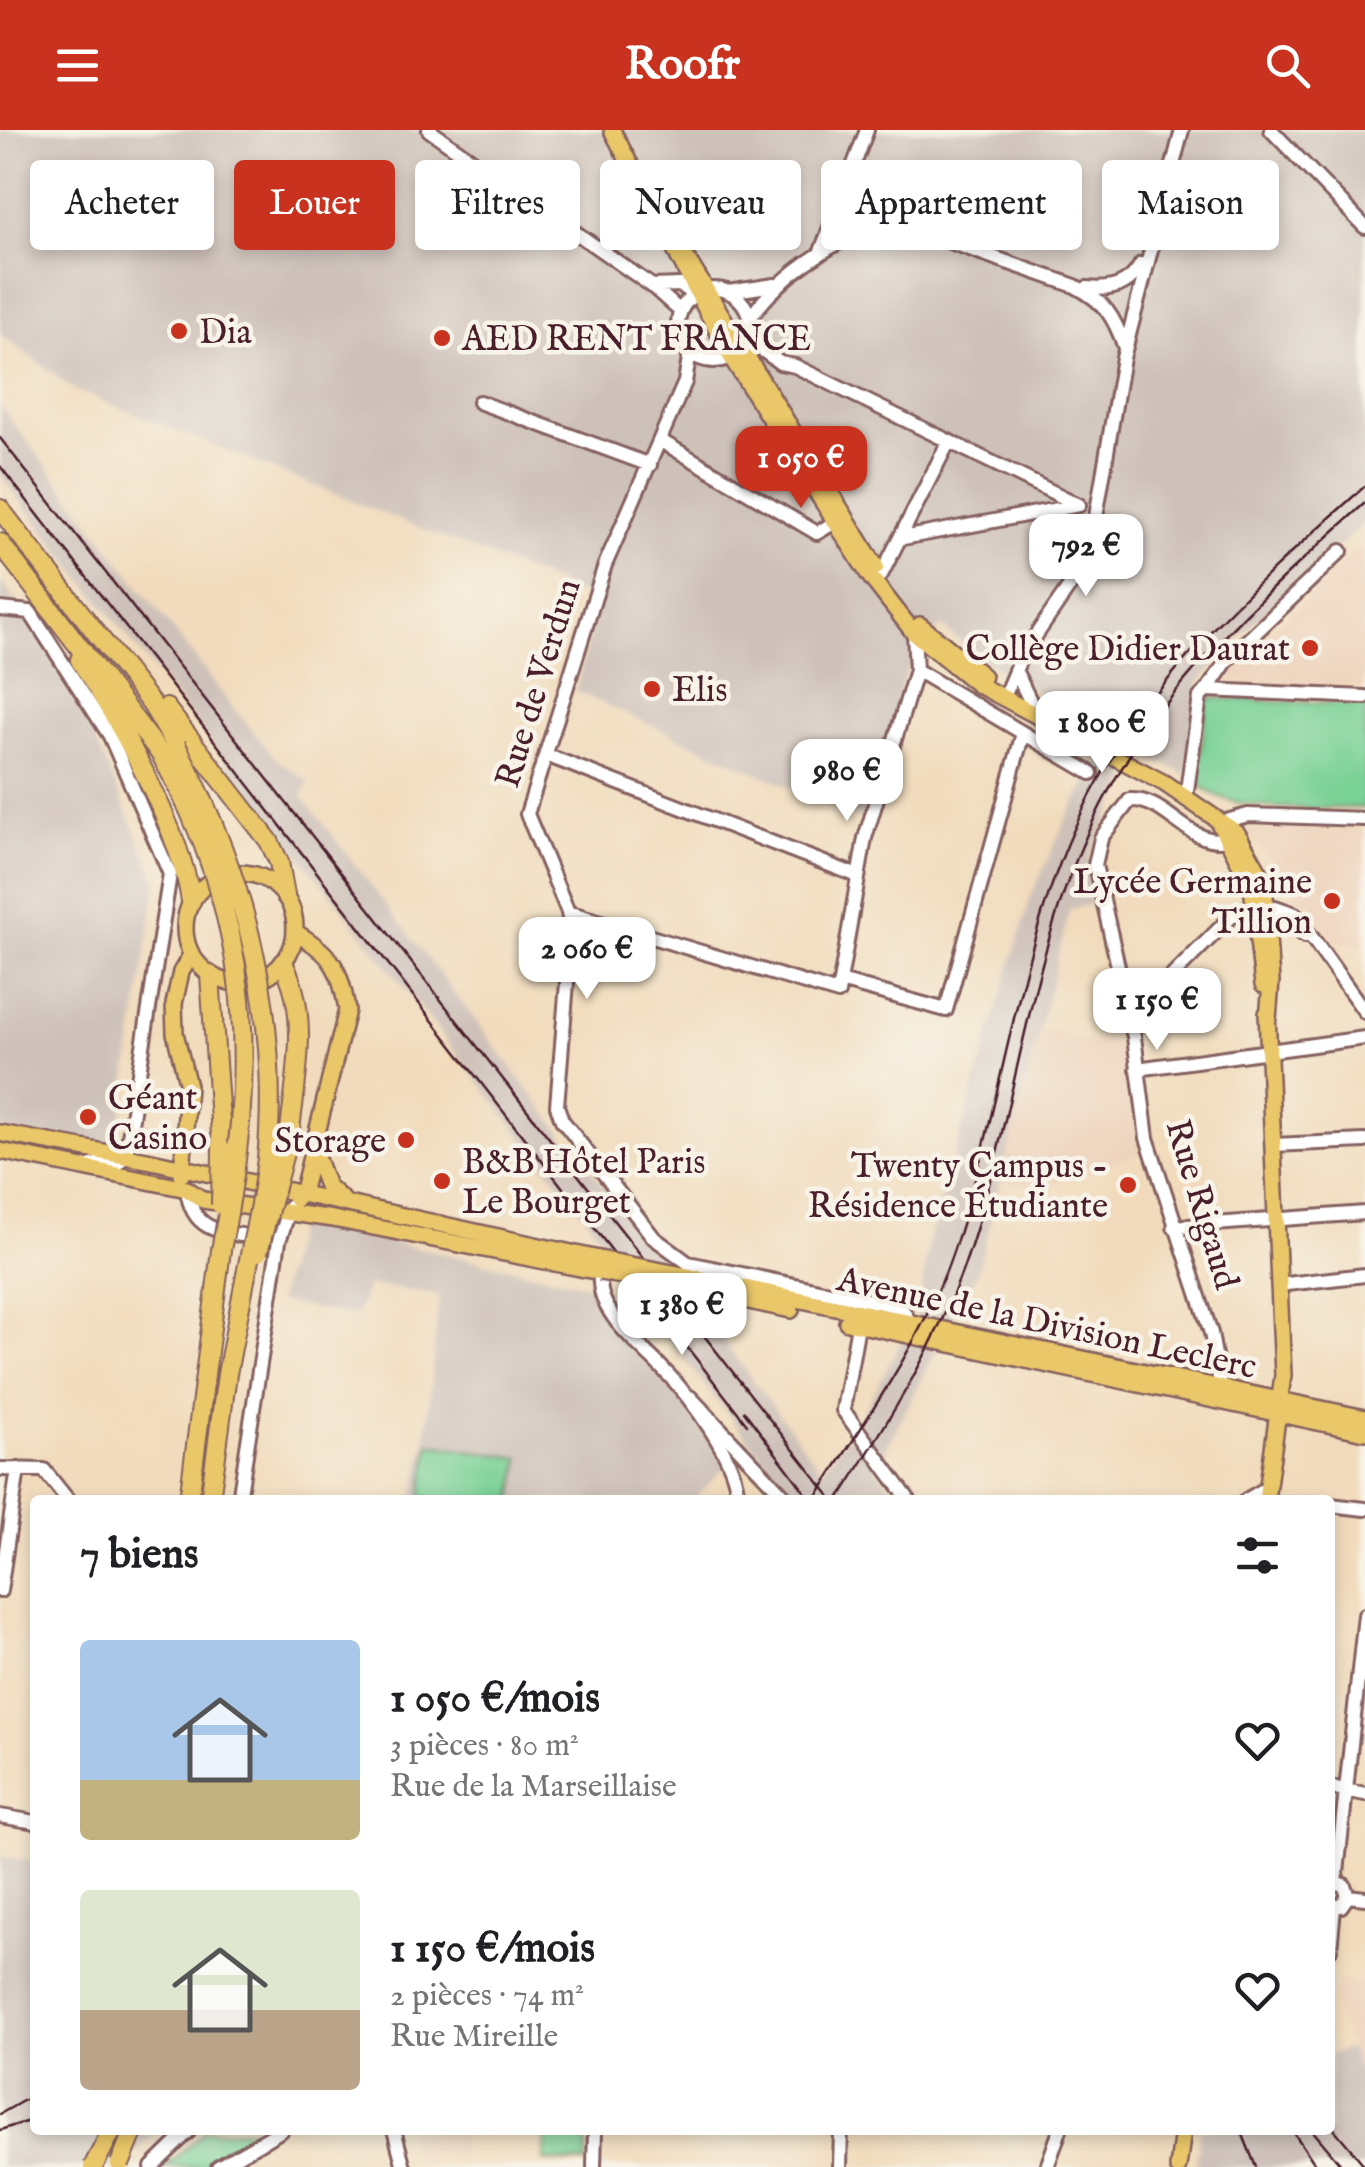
<!DOCTYPE html>
<html lang="fr">
<meta charset="utf-8">
<style>
:root{--surface:#fff;--page:#f6f6f6;--text:#202124;--muted:#757577;--accent:#c8321e}
body{margin:0;font-family:"IM FELL English",serif;background:var(--page);color:var(--text);height:100vh;display:flex;flex-direction:column;font-size:38px;white-space:nowrap}
*{box-sizing:border-box;margin:0}
p{font-size:32px;color:var(--muted)}
.icon{flex:none;width:55px;height:55px;fill:none;stroke:currentColor;stroke-width:2;stroke-linecap:round;stroke-linejoin:round}
.map{position:relative;flex:1;overflow:hidden}
.panel{position:absolute;left:30px;top:1365px;width:1305px;height:640px;display:flex;flex-direction:column;background:var(--surface);border-radius:10px;box-shadow:0 5px 15px #0003}
.panel>*{flex:none}
.guide{position:absolute;left:30px;top:30px;width:1305px;height:90px;display:flex;gap:20px}
.price{position:absolute;translate:-50% -85px;padding:0 22px;border-radius:20px;background:#fff;color:#222;font-size:32px;line-height:65px;filter:drop-shadow(0 2px 5px #0008)}
.price::after{content:'';position:absolute;left:50%;top:60px;width:30px;height:22px;margin-left:-15px;background:inherit;clip-path:polygon(0 0,100% 0,50% 100%)}
.price.current{background:var(--accent);color:#fff}
ul{padding:0;list-style:none}
li{display:flex;align-items:center;gap:30px;height:250px;padding:0 50px}
li span{display:grid;place-items:center;flex:none;width:280px;height:200px;border-radius:10px;color:#555}
li>.icon{margin-inline-start:auto}
span .icon{width:120px;height:120px;fill:#fffc;stroke-width:1}
li b{font-size:42px}
h2{display:flex;justify-content:space-between;align-items:center;height:120px;padding:0 50px;font-size:42px}
.tag{padding:0 35px;border-radius:10px;background:var(--surface);box-shadow:0 5px 15px #0003;font-size:35px;line-height:90px}
.tag.current{background:var(--accent);color:#fff}
header{display:flex;justify-content:space-between;align-items:center;height:130px;padding:0 50px;background:var(--accent);color:#fff;font-size:45px;font-weight:800}
.map>svg:first-child{display:block}
.built{fill:#edd1b9}
.industrial{fill:#cec1b9}
.green{fill:#7ad196;stroke:#627860;stroke-width:2.5}
.lines{fill:none;stroke-linecap:round;stroke-linejoin:round}
.minor-casing{stroke:#84615e;stroke-width:18}
.major-casing{stroke:#84615e;stroke-width:20}
.highway-casing{stroke:#84615e;stroke-width:22}
.minor{stroke:#fff;stroke-width:12}
.major{stroke:#eac769;stroke-width:15}
.highway{stroke:#eac769;stroke-width:18}
.tram{stroke:#4a1f2b;stroke-width:2.5}
.rail{stroke:#4a1f2b;stroke-width:2.5}
.major-bridge-casing{stroke:#84615e;stroke-width:20;stroke-linecap:butt}
.highway-bridge-casing{stroke:#84615e;stroke-width:22;stroke-linecap:butt}
.major-bridge{stroke:#eac769;stroke-width:15}
.highway-bridge{stroke:#eac769;stroke-width:18}
.poi-dot{fill:#c8321e;stroke:#f7f3e8;stroke-width:4}
.labels{text-anchor:middle;stroke-width:9;stroke-linejoin:round;paint-order:stroke}
.poi-label{font-size:35px;fill:#4a1f2b;stroke:#f7f3e8;text-anchor:start}
.street-label{font-size:35px;fill:#4a1f2b;stroke:#f7f3e8}
</style>
<header><svg class="icon" aria-label="menu" viewBox="0 0 24 24"><path d="M4 6h16M4 12h16M4 18h16"/></svg>Roofr<svg class="icon" aria-label="search" viewBox="0 0 24 24"><circle cx="10" cy="10" r="6"/><path d="M15 15l6 6"/></svg></header>
<div class="map">
<svg width="1365" height="2037" viewBox="0 0 1365 2037">
<rect width="100%" height="100%" fill="#f7f3e8"/>
<filter id="ink" filterUnits="userSpaceOnUse"><feTurbulence type="fractalNoise" baseFrequency=".01" numOctaves="2"/><feDisplacementMap in="SourceGraphic" scale="20" xChannelSelector="R" yChannelSelector="G"/><feConvolveMatrix kernelMatrix="1 2 1 2 8 2 1 2 1" color-interpolation-filters="sRGB"/></filter>
<filter id="wash" filterUnits="userSpaceOnUse"><feTurbulence type="fractalNoise" baseFrequency=".0048" numOctaves="4" result="noise"/><feDisplacementMap in="SourceGraphic" scale="40" xChannelSelector="R" yChannelSelector="G"/><feGaussianBlur stdDeviation="2.25" result="paint"/><feColorMatrix in="noise" values="0 0 0 0 0 0 0 0 0 0 0 0 0 0 0 0 0 1.4 0 .05"/><feComposite in="paint" operator="in"/></filter>
<g filter="url(#wash)">
<rect width="100%" height="100%" fill="#f1dbbc"/>
<path class="built" d="M1355,422h10v135l-146,-5z
M1251,694l114,5v115h-34l-84,-113z
M1039,900l90,18 14,104 -102,36 -39,-7z
M1337,1850l28,3 -2,101 -29,-79z
M405,2000h58l-1,26 -50,-2z"/>
<path class="industrial" d="M0,0h1365v393l-120,108 -46,51 -13,92 -45,-20 -52,102 9,47 -28,6 -92,361 -102,198 25,32h-105l-131,-165 -6,4 -42,-40 4,-12 22,3 -643,-815v-69l235,304 42,50 32,22 -7,14 520,674 37,-50 61,-114 8,-62 103,-348 36,-79 47,-80 -129,-76 -44,-35 -37,50 -39,145 -290,-130 24,-91 -524,-210 -75,-56z
M0,451l26,34 55,93 76,172 -40,265 -117,-14z
M297,1092l295,64 26,44 70,78 38,58 -33,34h-280l12,-54 14,-151 -71,-10 -13,31 -77,-14z
M0,1726l35,6v268h124l-43,37h-116z
M1349,1918l16,35v84h-169l4,-37h130v-75z"/>
<path class="green" d="M1211,568l154,7v103c-45,-1 -136,8 -167,-25l8,-80z
M430,1314l90,14 -7,42h-92z
M206,2000h63l-60,37h-44z
M546,2000h41l-1,33 -42,-2z"/>
</g>
<g filter="url(#ink)">
<g class="lines">
<g class="minor-casing">
<path id="minor" d="M429,0l223,156 28,25
M1271,0l94,97
M849,48l16,25 22,17 188,66c30,16 39,30 50,62
M820,124l47,-124
M652,156l28,-1 14,10
M1087,158c23,3 43,-2 54,-24
M678 195a36 36 0 1 1 72 0a36 36 0 1 1-72 0Z
M728,162l47,-7
M749,189c34,-47 85,-78 138,-99
M747,209l33,24 15,3 284,139
M690,222l-5,30 -80,183 -78,249 41,98 3,21 -14,173 5,14 92,118 34,25 213,44 10,17
M479,272l171,63
M661,311l156,92 18,-11
M903,408l176,-33
M881,445l68,-134
M0,479l30,3 80,124 60,138 -44,282 -9,9 -13,-3 -20,5
M916,540l175,103
M1015,540l22,45
M1207,560l21,-31 113,-108
M1004,567l17,-40 68,-99 34,-200 59,-228
M546,625l312,121
M1186,668l14,-101 7,-7 158,7
M1219,693l29,-8 117,4
M1268,781l7,-4 20,7 70,98
M1268,781l37,25
M568,782l270,81 27,-155 51,-168 -2,-37
M840,851l106,29 77,-277
M1130,888l103,-103 22,-4
M1137,939l228,-31
M1273,1015l92,-4
M187,1059c5,45 37,43 75,49
M1174,1097l191,-14
M599,1137c1,10 0,21 4,31 11,28 39,49 59,70 27,27 79,95 75,132
M1278,1155l87,-10
M858,1195l-15,85 66,90
M1221,1259l-10,-56 -64,-195 -13,-101 -39,-172 6,-27 29,-38c35,-3 60,48 97,39
M690,1267l98,103
M0,1339l44,1 24,30
M239,1370l40,-259 12,-36
M1246,1370l21,-12
M1330,1375l35,4
M0,1461l18,-122
M1330,1657l35,7
M0,1686l35,6
M1336,1752l29,-267
M1348,1766l17,2
M1330,1776h11l7,-10 -4,-11 -12,-3
M1330,1820l4,-43
M394,2000l10,37
M152,2037l38,-37
M218,2037l64,-37
M594,2037l1,-37
M840,2037l1,-37
M1047,2037l13,-37"/>
</g>
<g class="major-casing">
<path id="major" d="M612,0l119,227 138,218 45,58 63,51 187,99 73,50 27,47 7,102 -3,37
M684,124l192,313
M920,495l63,51
M1219,693l33,64 11,98
M185 798a55 55 0 1 1 110 0a55 55 0 1 1-110 0Z
M295,802c37,22 45,35 52,78l-45,184 -6,5
M0,1003l147,27 452,99
M0,1021l187,38 16,11 130,19 267,53
M315,1024l12,32 17,15
M182,1044l6,-88 -13,-53 -1,-29 7,-32 10,-17
M673,1143l692,145
M682,1157l109,23
M847,1192l518,110
M1266,1370l17,-125 -16,-362
M1178,2037l5,-37"/>
</g>
<g class="highway-casing">
<path id="highway" d="M0,379l152,196 24,40
M0,413l160,210
M83,521l-3,9c39,61 101,170 111,241
M166,578l103,133 10,21 6,33
M283,833c27,50 13,113 7,167
M210,845l12,175
M189,1370l32,-250
M210,1370l17,-126 19,-99"/>
</g>
<use href="#minor" class="minor"/>
<use href="#major" class="major"/>
<use href="#highway" class="highway"/>
<path class="tram" d="M838,1370c52,-81 103,-161 133,-254 48,-147 59,-304 131,-443 63,-122 163,-209 263,-300"/>
<path class="rail" d="M0,308l833,1062
M0,336l747,958
M744,1281l67,89
M817,1366c50,-78 106,-156 136,-244 52,-150 63,-314 137,-456 66,-127 171,-216 275,-310
M0,1984l35,-20
M1330,1994l35,42
M0,2000l35,-11
M1241,2000l15,37
M1292,2000l25,37
M1312,2000l31,37
M93,2037l44,-37"/>
<g class="major-bridge-casing">
<path id="major-bridge" d="M599,1129l74,14
M600,1142l82,15"/>
</g>
<g class="highway-bridge-casing">
<path id="highway-bridge" d="M176,615c64,123 100,247 93,387 -2,48 -14,96 -23,143
M160,623c94,166 98,314 61,497
M221,1075l1,-55
M258,1122l32,-122
M120,2034l14,-34
M93,2037l19,-37"/>
</g>
<use href="#major-bridge" class="major-bridge"/>
<use href="#highway-bridge" class="highway-bridge"/>
</g>
</g>
<g class="poi-dot">
<circle cx="179" cy="201" r="10"/>
<circle cx="442" cy="208" r="10"/>
<circle cx="1310" cy="518" r="10"/>
<circle cx="652" cy="559" r="10"/>
<circle cx="1332" cy="771" r="10"/>
<circle cx="88" cy="987" r="10"/>
<circle cx="406" cy="1010" r="10"/>
<circle cx="442" cy="1051" r="10"/>
<circle cx="1128" cy="1055" r="10"/>
</g>
<g class="labels">
<g class="poi-label">
<text x="199" y="213">Dia</text>
<text x="462" y="220">AED RENT FRANCE</text>
<text x="1290" y="530" text-anchor="end">Collège Didier Daurat</text>
<text x="672" y="571">Elis</text>
<text x="1312" y="763" text-anchor="end">Lycée Germaine<tspan x="1312" dy="40">Tillion</tspan></text>
<text x="108" y="979">Géant<tspan x="108" dy="40">Casino</tspan></text>
<text x="386" y="1022" text-anchor="end">Storage</text>
<text x="462" y="1043">B&amp;B Hôtel Paris<tspan x="462" dy="40">Le Bourget</tspan></text>
<text x="1108" y="1047" text-anchor="end">Twenty Campus -<tspan x="1108" dy="40">Résidence Étudiante</tspan></text>
</g>
<g class="street-label">
<text transform="translate(537 553) rotate(-73)" y="12">Rue de Verdun</text>
<text transform="translate(1203 1074) rotate(73)" y="12">Rue Rigaud</text>
<text transform="translate(1047 1192) rotate(12)" y="12">Avenue de la Division Leclerc</text>
</g>
</g>
</svg>
<b class="price current" style="left:801px;top:381px">1 050 €</b>
<b class="price" style="left:1086px;top:469px">792 €</b>
<b class="price" style="left:1102px;top:646px">1 800 €</b>
<b class="price" style="left:847px;top:694px">980 €</b>
<b class="price" style="left:587px;top:872px">2 060 €</b>
<b class="price" style="left:1157px;top:923px">1 150 €</b>
<b class="price" style="left:682px;top:1228px">1 380 €</b>
<div class="guide">
<a class="tag">Acheter</a>
<a class="tag current">Louer</a>
<a class="tag">Filtres</a>
<a class="tag">Nouveau</a>
<a class="tag">Appartement</a>
<a class="tag">Maison</a>
</div>
<section class="panel">
<h2>7 biens<svg class="icon" aria-label="filters" viewBox="0 0 24 24"><path d="M4 7h16M4 17h16"/><circle cx="9" cy="7" r="2"/><circle cx="15" cy="17" r="2"/></svg></h2>
<ul>
<li><span style="background:linear-gradient(#a9c7e8 70%,#c2b280 0)"><svg class="icon" aria-label="home" viewBox="0 0 24 24"><path d="M3 11l9-7 9 7M6 9v11h12V9"/></svg></span><div><b>1 050 €/mois</b><p>3 pièces · 80 m²</p><p>Rue de la Marseillaise</p></div><svg class="icon" aria-label="heart" viewBox="0 0 24 24"><path d="M12 20l-8-8c-3-5 5-10 8-4 3-6 11-1 8 4z"/></svg></li>
<li><span style="background:linear-gradient(#dfe7d0 60%,#b9a48a 0)"><svg class="icon" aria-label="home" viewBox="0 0 24 24"><path d="M3 11l9-7 9 7M6 9v11h12V9"/></svg></span><div><b>1 150 €/mois</b><p>2 pièces · 74 m²</p><p>Rue Mireille</p></div><svg class="icon" aria-label="heart" viewBox="0 0 24 24"><path d="M12 20l-8-8c-3-5 5-10 8-4 3-6 11-1 8 4z"/></svg></li>
</ul>
</section>
</div>
